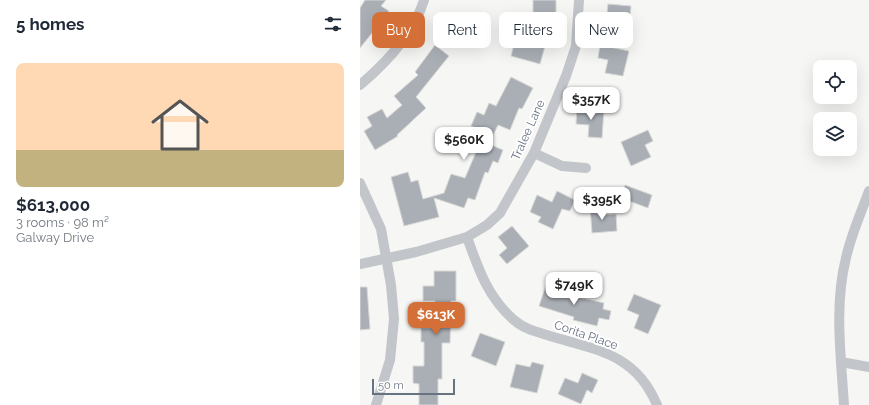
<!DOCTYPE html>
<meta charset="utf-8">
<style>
:root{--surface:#fff;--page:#f6f6f7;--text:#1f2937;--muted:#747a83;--accent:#d36f37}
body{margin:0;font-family:Raleway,sans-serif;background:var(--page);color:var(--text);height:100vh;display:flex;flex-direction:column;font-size:15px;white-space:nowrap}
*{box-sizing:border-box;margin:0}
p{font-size:13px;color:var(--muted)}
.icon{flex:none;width:22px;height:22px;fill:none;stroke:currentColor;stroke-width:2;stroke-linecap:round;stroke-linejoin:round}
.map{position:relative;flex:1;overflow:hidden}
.panel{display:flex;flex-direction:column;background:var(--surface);width:360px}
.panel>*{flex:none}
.guide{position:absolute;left:12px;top:12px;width:380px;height:36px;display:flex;gap:8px}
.buttons{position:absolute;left:453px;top:60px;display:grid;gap:8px}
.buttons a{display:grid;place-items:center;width:44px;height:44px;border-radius:8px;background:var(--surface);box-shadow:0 4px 16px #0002;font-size:20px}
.scale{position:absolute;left:12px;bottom:10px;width:83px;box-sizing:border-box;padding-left:4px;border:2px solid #687382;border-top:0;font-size:11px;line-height:14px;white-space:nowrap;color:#687382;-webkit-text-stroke:3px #fff;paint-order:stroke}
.price{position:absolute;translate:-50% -34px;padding:0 9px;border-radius:8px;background:#fff;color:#222;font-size:13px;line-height:26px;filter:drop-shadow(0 1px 2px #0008)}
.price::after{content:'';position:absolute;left:50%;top:24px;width:12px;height:9px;margin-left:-6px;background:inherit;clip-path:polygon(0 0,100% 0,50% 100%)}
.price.current{background:var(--accent);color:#fff}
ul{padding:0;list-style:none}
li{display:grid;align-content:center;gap:8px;height:212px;padding:0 16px}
li span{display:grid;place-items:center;height:124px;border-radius:8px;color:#555}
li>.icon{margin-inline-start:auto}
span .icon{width:72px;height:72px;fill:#fffc;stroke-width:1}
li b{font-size:17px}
h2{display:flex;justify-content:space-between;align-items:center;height:48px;padding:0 16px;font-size:17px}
.pill{padding:0 14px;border-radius:8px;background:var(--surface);box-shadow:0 4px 16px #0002;font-size:14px;line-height:36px}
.pill.current{background:var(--accent);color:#fff}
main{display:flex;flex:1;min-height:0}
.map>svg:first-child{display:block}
.building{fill:#aaafb6;stroke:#d8d8d6}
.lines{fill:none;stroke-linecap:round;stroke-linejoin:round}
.minor{stroke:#c2c5c9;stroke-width:10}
.labels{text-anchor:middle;stroke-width:4;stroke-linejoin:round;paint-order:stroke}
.street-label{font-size:12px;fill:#687382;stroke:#fff}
</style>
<main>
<section class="panel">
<h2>5 homes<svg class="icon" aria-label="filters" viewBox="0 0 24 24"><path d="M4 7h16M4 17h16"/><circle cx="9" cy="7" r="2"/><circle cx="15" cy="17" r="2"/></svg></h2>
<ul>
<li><span style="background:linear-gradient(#ffd9b3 70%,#c2b280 0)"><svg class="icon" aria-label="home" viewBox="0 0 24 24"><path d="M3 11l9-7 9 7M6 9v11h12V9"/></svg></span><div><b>$613,000</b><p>3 rooms · 98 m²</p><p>Galway Drive</p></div></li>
</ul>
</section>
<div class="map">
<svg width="509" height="405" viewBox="0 0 509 405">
<rect width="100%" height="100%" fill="#f6f6f4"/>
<path class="building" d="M5,0h21l-5,6 8,5 -8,13 -1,-1 -20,25v-40z
M173,0h23v15h-23z
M248,4l23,2 -2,27 -24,-2z
M171,34l16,5 -7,25 -29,-8 3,-12 13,4z
M75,45l14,11 -33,41 10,11 -29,27 1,1 -23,14 -11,-19 8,-5 -5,-9 15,-8 5,9 15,-13 -8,-9 24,-21 -3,-3z
M240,45l29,6 -6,25 -18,-3 3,-13 -10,-2z
M151,77l22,11 -11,21 -3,-1 -9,22 -12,-5 -9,19 14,6 -5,13 -5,-2 -5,12 -3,-1 -10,28 -7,-2 -4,10 -30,-10 5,19 -35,9 -13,-49 17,-5 3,10 7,-2 5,19 21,-6 7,-19 14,4 20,-47 -14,-5 6,-14 7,3 5,-12 7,3z
M217,107l27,2 -2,29 -14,-1 1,-12 -13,-1z
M288,130l5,11 -8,4 6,12 -20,9 -10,-24z
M265,185l27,10 -4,13 -27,-10z
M197,191l18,9 -5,11 -8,-2 -9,20 -15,-7 3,-5 -11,-5 7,-17 15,7z
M242,205v10l14,-1 1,17 -25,2 -2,-27z
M152,226l17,20 -22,18 -8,-9 8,-7 -9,-11z
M74,271h22v30h-5l-1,42h-8v36h-4v26h-19v-21l-6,-1v-17h11v-24h-3v-14h13l1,-27h-12v-15h11z
M186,285l24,7 -1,3 35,8 -1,6 8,2 -2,9 -10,-2 -2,8 -24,-6 1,-3 -35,-11z
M0,287h7l3,42 -10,1z
M274,294l27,11 -13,29 -14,-6 5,-13 -12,-5z
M120,333l25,9 -9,24 -25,-10z
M172,362l12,3 -7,28 -27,-6 6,-23 14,3z
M222,373l16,7 -6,13 -5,-3 -6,14 -23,-10 7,-16 13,5z"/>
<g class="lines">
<path class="minor" d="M0,85c26,-22 54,-52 64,-85
M174,153l28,13 24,2
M0,183l21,46 10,56 3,34 -4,41 -14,45
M107,237c11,31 21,61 47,83 10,9 23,12 36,16 47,14 86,18 107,69
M0,264l56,-12 51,-15 20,-12 13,-12 34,-60 32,-77 10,-30 3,-46
M481,362l28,5
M484,405c-3,-48 -10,-100 2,-147 5,-23 15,-45 23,-67"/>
</g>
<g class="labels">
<g class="street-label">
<text transform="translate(168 130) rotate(-66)" y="4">Tralee Lane</text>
<text transform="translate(226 335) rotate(19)" y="4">Corita Place</text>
</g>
</g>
</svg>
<div class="buttons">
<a><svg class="icon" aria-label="locate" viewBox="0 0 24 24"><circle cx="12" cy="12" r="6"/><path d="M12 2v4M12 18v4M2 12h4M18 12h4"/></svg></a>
<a><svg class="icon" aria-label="layers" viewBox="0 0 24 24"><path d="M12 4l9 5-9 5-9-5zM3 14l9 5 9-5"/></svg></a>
</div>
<div class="scale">50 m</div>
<b class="price" style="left:231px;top:121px">$357K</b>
<b class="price" style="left:104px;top:161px">$560K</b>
<b class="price" style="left:242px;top:221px">$395K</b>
<b class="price" style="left:214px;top:306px">$749K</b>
<b class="price current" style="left:76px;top:336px">$613K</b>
<div class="guide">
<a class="pill current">Buy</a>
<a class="pill">Rent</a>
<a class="pill">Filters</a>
<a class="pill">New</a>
</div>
</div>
</main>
